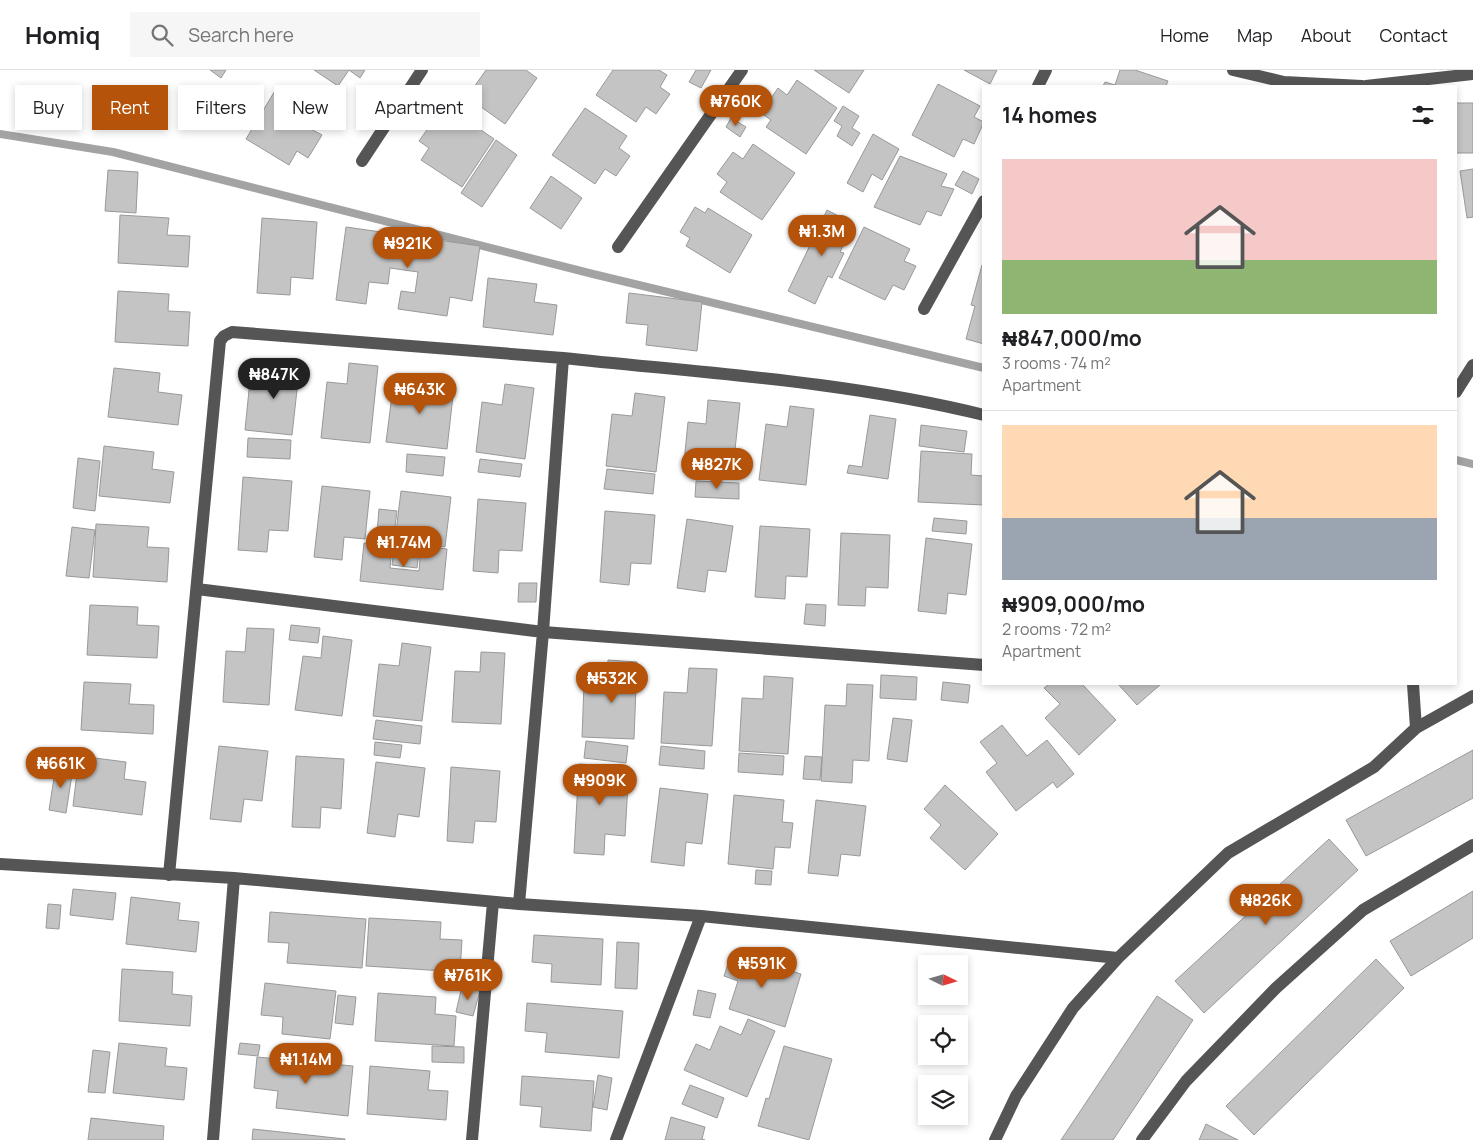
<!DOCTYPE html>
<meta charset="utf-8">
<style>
:root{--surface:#fff;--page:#f6f6f6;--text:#202124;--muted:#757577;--line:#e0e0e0;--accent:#b45309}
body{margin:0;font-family:Manrope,sans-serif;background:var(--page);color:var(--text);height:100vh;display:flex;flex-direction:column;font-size:19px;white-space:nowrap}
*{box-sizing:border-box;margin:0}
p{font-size:16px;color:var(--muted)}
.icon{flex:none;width:28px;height:28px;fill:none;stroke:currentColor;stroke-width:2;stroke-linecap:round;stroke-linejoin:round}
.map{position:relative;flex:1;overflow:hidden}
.sheet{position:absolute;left:982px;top:15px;width:475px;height:600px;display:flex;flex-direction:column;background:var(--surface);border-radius:0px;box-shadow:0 2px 8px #0003}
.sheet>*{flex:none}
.banner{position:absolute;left:15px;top:15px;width:475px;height:45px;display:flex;gap:10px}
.needle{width:32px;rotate:95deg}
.controls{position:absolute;left:918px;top:885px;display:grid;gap:10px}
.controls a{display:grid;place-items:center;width:50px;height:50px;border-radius:0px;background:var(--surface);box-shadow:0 2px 8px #0003;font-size:25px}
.price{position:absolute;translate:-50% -42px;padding:0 11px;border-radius:18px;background:var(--accent);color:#fff;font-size:16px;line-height:32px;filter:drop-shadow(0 1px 2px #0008)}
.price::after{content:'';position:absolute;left:50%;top:30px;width:15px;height:11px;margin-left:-8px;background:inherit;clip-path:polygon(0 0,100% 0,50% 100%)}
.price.current{background:#222;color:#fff}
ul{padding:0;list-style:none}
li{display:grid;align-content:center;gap:10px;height:265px;padding:0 20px}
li+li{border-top:1px solid var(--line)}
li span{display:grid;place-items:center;height:155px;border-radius:0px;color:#555}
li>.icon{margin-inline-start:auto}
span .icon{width:90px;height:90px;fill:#fffc;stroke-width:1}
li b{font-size:21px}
h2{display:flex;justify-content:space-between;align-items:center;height:60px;padding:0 20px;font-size:21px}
.tag{padding:0 18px;border-radius:0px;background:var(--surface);box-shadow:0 2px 8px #0003;font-size:18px;line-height:45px}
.tag.current{background:var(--accent);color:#fff}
header{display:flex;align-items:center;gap:30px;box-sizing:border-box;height:70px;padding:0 25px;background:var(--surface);border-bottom:1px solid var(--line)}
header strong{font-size:24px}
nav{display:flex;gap:28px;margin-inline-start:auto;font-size:18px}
.search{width:350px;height:45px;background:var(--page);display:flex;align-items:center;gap:12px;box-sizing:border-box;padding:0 18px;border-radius:0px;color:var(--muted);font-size:19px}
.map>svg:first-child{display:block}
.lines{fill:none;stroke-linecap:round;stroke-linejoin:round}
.stream{stroke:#a3a3a3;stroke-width:8}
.building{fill:#c4c4c4;stroke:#999}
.minor{stroke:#555;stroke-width:12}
</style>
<header>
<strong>Homiq</strong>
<div class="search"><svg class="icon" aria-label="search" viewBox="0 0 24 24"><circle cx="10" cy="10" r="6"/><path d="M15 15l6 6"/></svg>Search here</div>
<nav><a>Home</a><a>Map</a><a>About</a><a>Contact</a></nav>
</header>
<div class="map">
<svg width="1473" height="1070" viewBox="0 0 1473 1070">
<rect width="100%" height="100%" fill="#fff"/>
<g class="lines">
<path class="stream" d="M0,64l113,18 480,122 391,94
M1456,390l17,4"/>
</g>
<path class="building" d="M210,0h16l-5,8z
M314,0h51l-5,8 -11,-8 -11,16z
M486,0h40l11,8 -32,46 -38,-27z
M613,0h46l8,5 -7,12 10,7 -14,20 -10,-7 -10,15 -40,-27z
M696,0h15l-10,18 -12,-6z
M814,0h50l-15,23z
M964,0h33l-7,14z
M1120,0h15l33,11 -2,5h-63l2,-4 10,3z
M797,10l40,28 -31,46 -40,-27 5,-7 -10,-7 17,-25 9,7z
M938,14l42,22 -6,11 10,5 -10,22 -11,-5 -9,18 -42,-22z
M434,17l13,9 -9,14 -13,-9z
M276,19l43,26 -8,14 11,6 -14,23 -11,-7 -8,14 -43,-26z
M1456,33h17v50h-17z
M843,36l16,10 -7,12 8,5 -8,13 -15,-10 5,-10 -8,-5z
M585,38l42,28 -8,12 11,8 -14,20 -11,-7 -10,15 -43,-29z
M454,41l40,28 -32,48 -41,-27 8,-12 -10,-7 15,-21 9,6z
M731,48l15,9 -6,10 -14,-10z
M873,64l26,15 -17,31 -10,-6 -9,18 -16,-9z
M496,70l21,15 -35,52 -21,-14z
M753,74l42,29 -33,47 -42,-28 7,-10 -10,-8 16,-22 10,7z
M900,86l47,18 -6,12 13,3 -13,27 -14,-5 -7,14 -46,-18z
M1473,99v48l-6,1 -7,-47z
M108,100l30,2 -2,41 -31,-2z
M963,101l16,8 -7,15 -17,-9z
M551,106l31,22 -21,31 -31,-21z
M695,137l10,6 3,-5 44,27 -22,38 -44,-27 4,-8 -10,-6z
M827,140l27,14 -14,28 4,1 -12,25 -4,-2 -13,28 -27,-13z
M120,145l49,3 -2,17 23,1 -2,31 -70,-4z
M262,148l55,4 -4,57 -22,-2 -1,18 -33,-2z
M346,157l134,19 -8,55 -22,-4 -3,19 -49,-7 3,-18 14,2 3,-21 -28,-4 -2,16 -19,-2 -3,22 -30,-4z
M864,157l46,22 -6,12 12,5 -12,24 -11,-5 -8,15 -46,-22z
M982,195l2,1v78l-18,-5 9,-33 -4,-1z
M488,208l49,6 -3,18 23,3 -4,30 -70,-8z
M118,221l51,3 -1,17 22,1 -2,34 -73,-4z
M629,223l73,9 -5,49 -51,-6 2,-20 -22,-2z
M270,289l30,4 -8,72 -47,-5 5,-50 18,2z
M349,293l29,3 -8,77 -49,-5 6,-56 20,2z
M114,298l46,5 -2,19 24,3 -4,30 -70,-8z
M394,310l60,7 -7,62 -61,-7z
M505,314l29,4 -9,71 -49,-7 6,-50 20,3z
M635,323l30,4 -9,75 -50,-6 6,-52 20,2z
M708,330l32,3 -8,75 -49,-6 5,-50 18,2z
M790,336l24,3 -8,76 -47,-5 7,-56 21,3z
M870,345l26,4 -8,60 -41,-6 2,-8 13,2z
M921,355l46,6 -3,21 -45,-6z
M248,368l43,2 -1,19 -43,-2z
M104,376l50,6 -2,17 22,3 -4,31 -71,-7z
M921,381l51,3 -1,21 13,1v29l-66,-3z
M407,384l38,3 -2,19 -37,-4z
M78,388l22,3 -5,50 -22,-3z
M480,389l42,5 -2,13 -42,-5z
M607,399l48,5 -2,20 -49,-5z
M243,407l49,4 -4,50 -19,-1 -2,22 -29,-2z
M696,411l43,2v16l-44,-2z
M322,416l48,5 -5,48 -21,-2 -2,23 -28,-3z
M401,421l50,6 -6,50 -25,-3 -3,24 -25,-3z
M478,429l48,4 -4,48 -23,-1 -1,23 -25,-2z
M379,439l18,2 -3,23 -17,-1z
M605,441l50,4 -4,49 -20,-1 -2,22 -29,-3z
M934,448l33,3 -1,13 -34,-3z
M687,449l46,7 -7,46 -18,-2 -3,22 -28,-4z
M96,454l53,3 -2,20 22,1 -2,34 -74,-5z
M760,456l50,3 -3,48 -21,-1 -1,23 -30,-2z
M72,457l23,3 -6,48 -23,-2z
M841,463l49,2 -2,53 -22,-1 -1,19 -27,-1z
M926,468l46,6 -6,51 -18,-2 -2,21 -28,-3z
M364,473l28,3 -2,22 29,3 2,-25 26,3 -4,41 -83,-9z
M519,513h18l-1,19h-18z
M806,534l20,1 -1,21 -21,-2z
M90,535l48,2 -1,18 22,1 -2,32 -70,-3z
M291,555l29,3 -2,15 -29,-3z
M247,558l27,1 -5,76 -46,-3 3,-51 19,1z
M323,566l29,4 -10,76 -47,-6 8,-54 18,2z
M402,573l29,4 -9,74 -49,-5 6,-52 20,2z
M481,582l24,1 -4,71 -49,-2 3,-51 25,1z
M608,590l29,2 -3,77 -52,-2 2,-53 23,2z
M689,598l28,1 -5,77 -51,-3 3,-51 23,1z
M881,605l36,2 -1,23 -36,-2z
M764,606l29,2 -5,76 -49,-3 3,-53 21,1z
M84,612l47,2 -2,20 25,1 -1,29 -72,-4z
M943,612l27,3 -2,18 -27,-3z
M847,614l26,1 -4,76 -16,-1 -1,23 -31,-2 4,-76 21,1z
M1049,614h33l34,36 -37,35 -34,-37 15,-14 -16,-16z
M1118,614h43l-24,21z
M893,648l19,2 -5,42 -20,-3z
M376,650l46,6 -2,18 -47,-5z
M1002,655l25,31 20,-16 27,34 -17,14 -4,-6 -37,29 -30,-39 11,-9 -17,-21z
M586,671l42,5 -2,17 -42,-5z
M375,672l27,3 -2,13 -26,-3z
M219,676l49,5 -6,50 -18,-2 -3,23 -31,-3z
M661,676l44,5 -1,18 -45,-4z
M1473,680v48l-107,58 -20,-36z
M739,683l45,3 -1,19 -45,-3z
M79,686l47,6 -2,17 22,3 -4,33 -69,-9z
M296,686l48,3 -3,50 -20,-2 -1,21 -28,-1z
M805,686l17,1 -2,23 -17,-1z
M376,692l49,6 -6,49 -21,-3 -3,23 -28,-4z
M579,694l50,3 -4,69 -20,-2 -1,21 -30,-2z
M56,695l17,3 -7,45 -17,-3z
M451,697l49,4 -4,51 -21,-1 -2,22 -26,-2z
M945,715l53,49 -33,36 -35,-32 11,-13 -17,-16z
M660,718l48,6 -6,50 -16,-2 -2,24 -33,-4z
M734,725l50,5 -2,22 11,1 -3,25 -15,-1 -2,22 -45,-5z
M816,730l50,6 -6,50 -19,-2 -3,22 -30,-3z
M1329,769l29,31 -154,143 -29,-32z
M756,800l16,1 -1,14 -16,-1z
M73,819l43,4 -3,27 -43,-5z
M1473,821v47l-62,38 -21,-35z
M131,827l49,6 -2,17 21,2 -3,30 -70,-8z
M48,834l13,1 -2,24 -13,-1z
M270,842l96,7 -4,49 -75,-5 2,-20 -21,-1z
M369,848l72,4 -1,17 22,1 -2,32 -94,-6z
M534,865l69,4 -2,46 -50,-3 1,-18 -20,-2z
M617,872l22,1 -2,46 -22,-1z
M732,882l69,22 -16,53 -56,-18 9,-28 -14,-5z
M1376,889l28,29 -150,147 -28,-29z
M122,899l51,3 -1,22 20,2 -2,30 -71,-5z
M265,913l71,8 -6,48 -48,-5 1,-17 -22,-2z
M462,916l18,5 -7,25 -17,-4z
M698,920l18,4 -6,24 -17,-3z
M378,923l58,4 -1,17 21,2 -2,30 -79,-5z
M338,925l18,2 -3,28 -18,-2z
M1157,926l36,24 -80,120h-52z
M527,933l96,8 -4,47 -74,-6 2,-19 -22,-2z
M748,949l27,12 -28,66 -63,-27 12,-26 14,6 10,-24 21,9z
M119,973l48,5 -2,18 22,2 -3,32 -71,-7z
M240,973l20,2 -2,11 -20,-2z
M432,976l32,1v16l-32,-1z
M784,976l48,13 -23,81 -51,-14 8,-28 3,1z
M93,980l17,2 -5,41 -17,-1z
M257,987l96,9 -5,50 -72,-8 2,-17 -24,-3z
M370,996l60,5 -2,19 20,1 -2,29 -79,-6z
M598,1005l14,3 -5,32 -14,-3z
M522,1006l72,5 -3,50 -51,-4 2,-20 -22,-2z
M690,1015l34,13 -7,20 -35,-14z
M671,1047l34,10 -3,12 3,1h-40z
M91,1048l73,8 -1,14h-75z
M1206,1054l32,16h-39z
M253,1059l92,10v1h-93z"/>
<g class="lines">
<path class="minor" d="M1233,0l51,12 78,4
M1038,16l8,-16
M1366,16l107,-12
M362,91l60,-91
M618,177l124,-177
M924,239l60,-108
M563,288c140,15 283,23 421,57
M1456,322l17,-27
M197,519l346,43 441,33
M1413,614l3,44
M0,794l234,14 285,26 182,12 417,42
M169,805l51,-534 4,-5 8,-4 331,26 -20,274 -24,272
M213,1070l21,-262
M472,1070l21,-238
M616,1070l85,-224
M995,1070l21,-44 57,-88 45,-50 110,-105 146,-86 42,-39 57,-32
M1142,1070l44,-59 90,-93 87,-78 110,-65"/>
</g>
</svg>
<div class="controls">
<a><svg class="needle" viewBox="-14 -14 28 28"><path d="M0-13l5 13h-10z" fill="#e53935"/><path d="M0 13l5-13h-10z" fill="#757577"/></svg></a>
<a><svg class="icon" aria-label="locate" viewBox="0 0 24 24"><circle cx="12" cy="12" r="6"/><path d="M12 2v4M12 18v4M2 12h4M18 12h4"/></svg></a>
<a><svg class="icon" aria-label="layers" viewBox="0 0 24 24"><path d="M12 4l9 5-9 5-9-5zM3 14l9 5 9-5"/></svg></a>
</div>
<b class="price" style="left:736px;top:57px">₦760K</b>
<b class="price" style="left:822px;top:187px">₦1.3M</b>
<b class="price" style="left:408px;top:199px">₦921K</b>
<b class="price current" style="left:274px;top:330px">₦847K</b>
<b class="price" style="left:420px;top:345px">₦643K</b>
<b class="price" style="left:717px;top:420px">₦827K</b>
<b class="price" style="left:404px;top:498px">₦1.74M</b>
<b class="price" style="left:612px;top:634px">₦532K</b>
<b class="price" style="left:61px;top:719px">₦661K</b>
<b class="price" style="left:600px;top:736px">₦909K</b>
<b class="price" style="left:1266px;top:856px">₦826K</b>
<b class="price" style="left:762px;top:919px">₦591K</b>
<b class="price" style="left:468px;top:931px">₦761K</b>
<b class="price" style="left:306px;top:1015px">₦1.14M</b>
<div class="banner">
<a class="tag">Buy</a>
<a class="tag current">Rent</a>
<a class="tag">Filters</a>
<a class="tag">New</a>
<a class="tag">Apartment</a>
</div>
<section class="sheet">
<h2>14 homes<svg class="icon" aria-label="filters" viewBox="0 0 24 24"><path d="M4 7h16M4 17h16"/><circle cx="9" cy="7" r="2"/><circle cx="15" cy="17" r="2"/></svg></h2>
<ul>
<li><span style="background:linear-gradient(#f6c9c9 65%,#8fb573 0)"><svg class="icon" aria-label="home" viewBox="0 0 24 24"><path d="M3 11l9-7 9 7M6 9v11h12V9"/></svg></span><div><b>₦847,000/mo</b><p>3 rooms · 74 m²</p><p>Apartment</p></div></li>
<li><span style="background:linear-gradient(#ffd9b3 60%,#9aa5b1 0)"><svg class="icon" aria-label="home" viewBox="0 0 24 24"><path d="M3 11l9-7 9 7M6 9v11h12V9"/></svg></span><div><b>₦909,000/mo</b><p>2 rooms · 72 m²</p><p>Apartment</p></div></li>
</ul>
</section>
</div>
